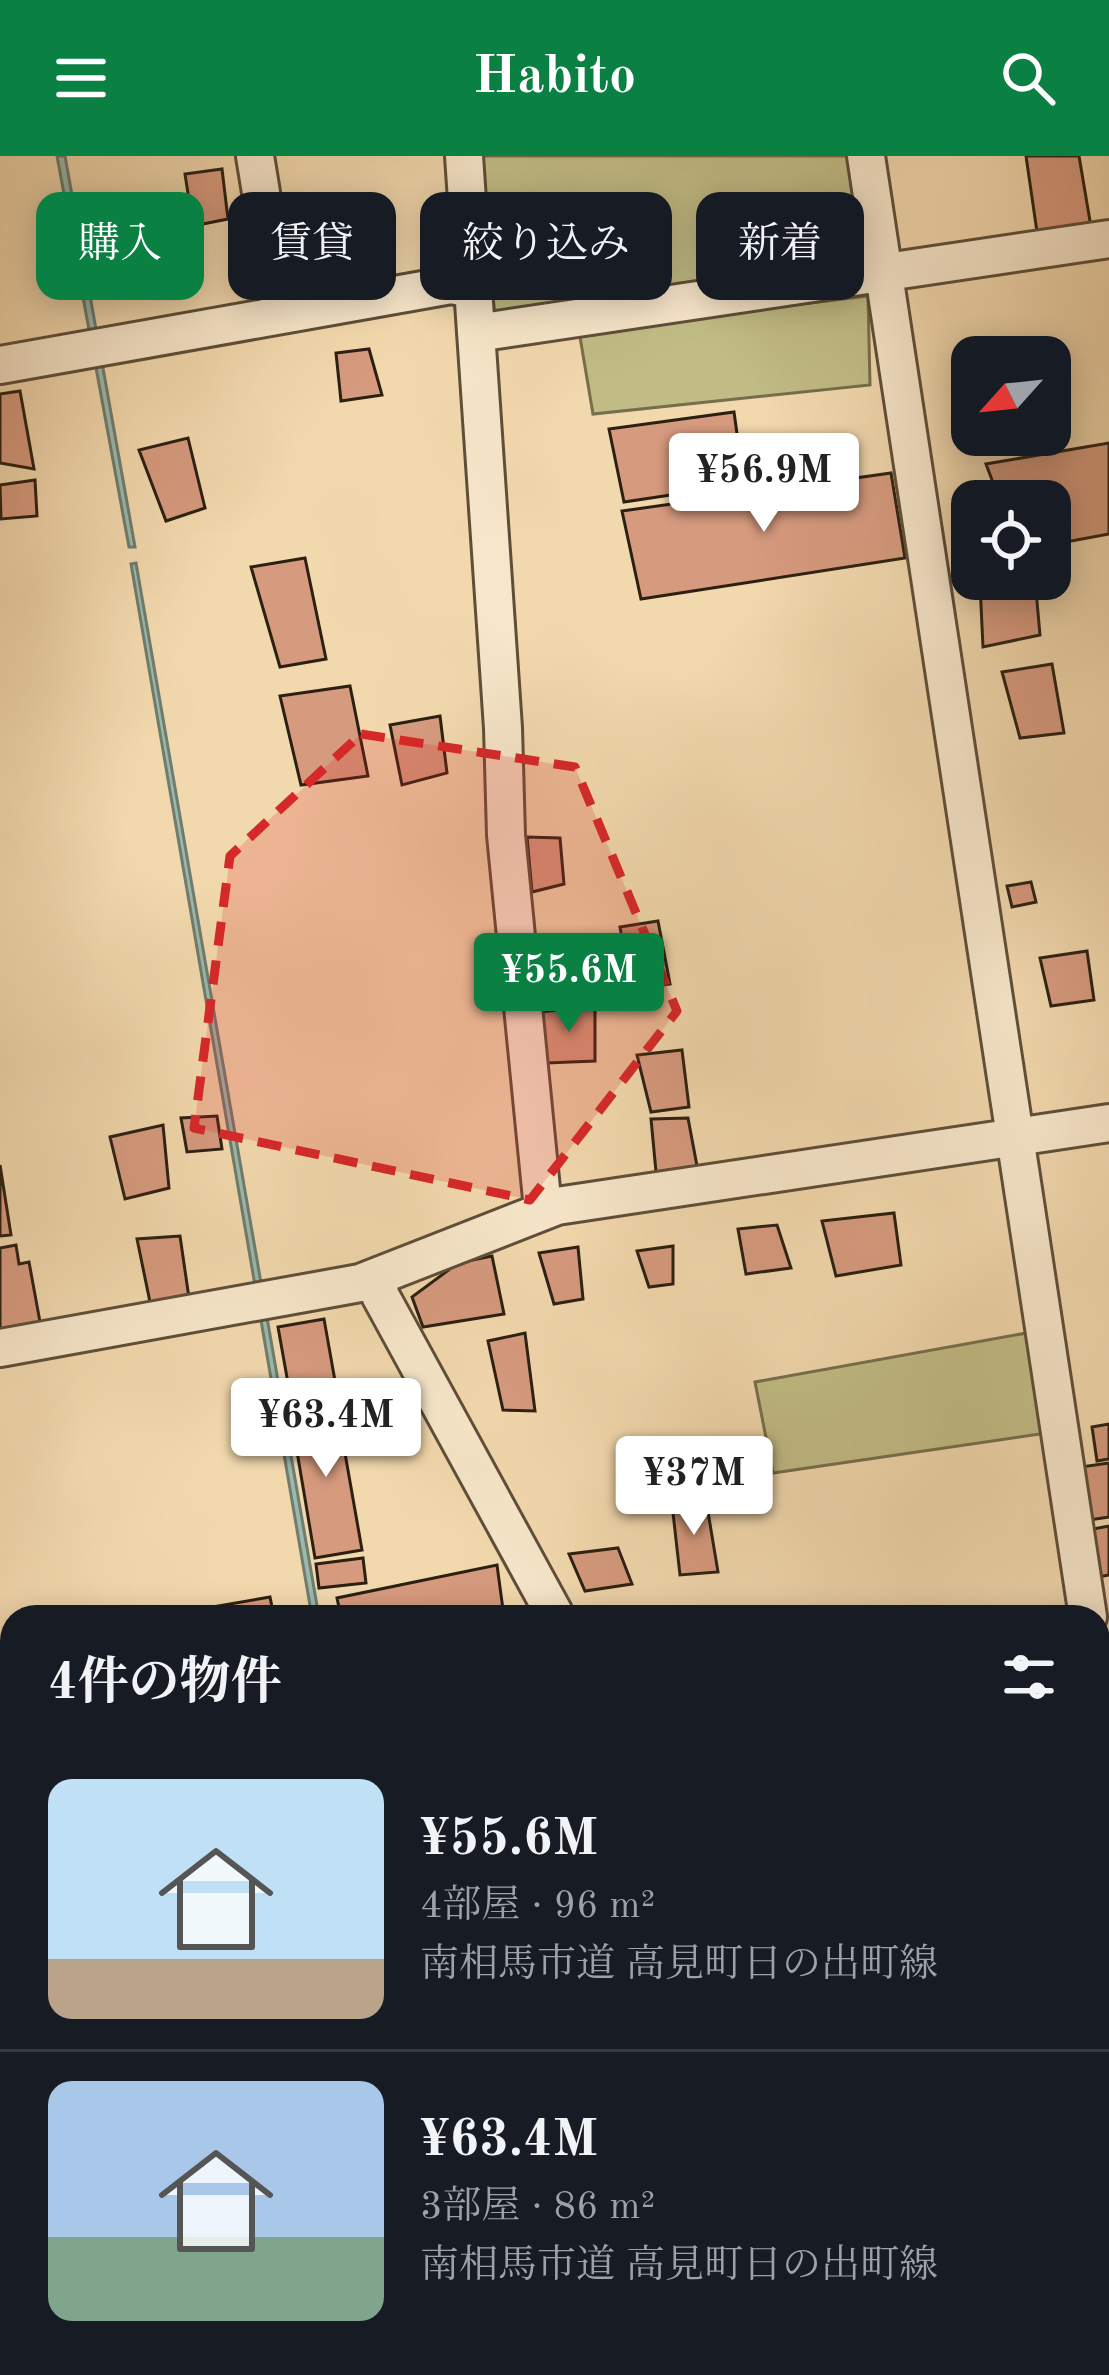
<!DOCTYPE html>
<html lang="ja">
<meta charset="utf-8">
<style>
:root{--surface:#171b24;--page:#20242c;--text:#f1f3f6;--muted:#9ea1a6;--line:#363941;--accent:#0b8043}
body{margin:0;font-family:"Old Standard TT","Noto Serif JP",serif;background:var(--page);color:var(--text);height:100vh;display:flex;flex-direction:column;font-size:45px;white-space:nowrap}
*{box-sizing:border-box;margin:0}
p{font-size:39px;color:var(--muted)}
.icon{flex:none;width:66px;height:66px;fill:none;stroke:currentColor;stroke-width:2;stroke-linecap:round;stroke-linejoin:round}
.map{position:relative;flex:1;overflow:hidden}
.panel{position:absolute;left:0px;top:1449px;width:1110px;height:771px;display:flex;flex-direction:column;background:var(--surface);border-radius:36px 36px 0 0;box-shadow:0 6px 30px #0003}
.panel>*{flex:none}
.guide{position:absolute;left:36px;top:36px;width:1038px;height:108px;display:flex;gap:24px}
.needle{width:78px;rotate:243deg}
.controls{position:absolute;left:951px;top:180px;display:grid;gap:24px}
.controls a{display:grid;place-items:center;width:120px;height:120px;border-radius:24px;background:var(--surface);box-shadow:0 6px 30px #0003;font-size:60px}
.price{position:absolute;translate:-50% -102px;padding:0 27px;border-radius:12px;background:#fff;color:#222;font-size:39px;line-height:78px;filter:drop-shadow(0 3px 6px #0008)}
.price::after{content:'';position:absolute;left:50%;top:72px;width:36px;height:27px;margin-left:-18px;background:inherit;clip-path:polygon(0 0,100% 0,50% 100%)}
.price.on{background:var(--accent);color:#fff}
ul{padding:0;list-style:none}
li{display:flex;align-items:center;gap:36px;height:300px;padding:0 48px}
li+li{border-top:3px solid var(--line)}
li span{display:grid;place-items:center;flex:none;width:336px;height:240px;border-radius:24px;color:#555}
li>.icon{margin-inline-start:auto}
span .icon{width:144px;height:144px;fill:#fffc;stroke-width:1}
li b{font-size:51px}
h2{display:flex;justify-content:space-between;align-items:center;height:144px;padding:0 48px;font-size:51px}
.tag{padding:0 42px;border-radius:24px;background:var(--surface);box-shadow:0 6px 30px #0003;font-size:42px;line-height:108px}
.tag.on{background:var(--accent);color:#fff}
header{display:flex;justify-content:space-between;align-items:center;height:156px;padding:0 48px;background:var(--accent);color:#fff;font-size:54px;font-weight:700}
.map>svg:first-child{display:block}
.green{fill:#c1bc85;stroke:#766e4c;stroke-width:3}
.water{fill:#9bb9ac;stroke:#6f7c6e;stroke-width:3}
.building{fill:#d69a7e;stroke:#2c2012;stroke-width:3}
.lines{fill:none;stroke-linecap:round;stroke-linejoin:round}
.minor-casing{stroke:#5e4e39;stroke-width:42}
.trunk-casing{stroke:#2c2012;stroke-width:66}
.minor{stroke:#f7e6ca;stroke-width:36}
.trunk{stroke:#e9bc76;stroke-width:60}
.marked{fill:#d62828;fill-opacity:0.2;stroke:#d62828;stroke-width:9;stroke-dasharray:24 15;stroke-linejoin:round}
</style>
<header><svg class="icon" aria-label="menu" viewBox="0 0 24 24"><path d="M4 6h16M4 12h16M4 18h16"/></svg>Habito<svg class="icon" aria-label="search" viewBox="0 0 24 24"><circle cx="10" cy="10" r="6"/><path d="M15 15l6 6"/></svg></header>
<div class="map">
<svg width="1109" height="2219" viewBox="0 0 1109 2219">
<rect width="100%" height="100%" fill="#f2d8ad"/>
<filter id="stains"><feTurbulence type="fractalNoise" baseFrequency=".00167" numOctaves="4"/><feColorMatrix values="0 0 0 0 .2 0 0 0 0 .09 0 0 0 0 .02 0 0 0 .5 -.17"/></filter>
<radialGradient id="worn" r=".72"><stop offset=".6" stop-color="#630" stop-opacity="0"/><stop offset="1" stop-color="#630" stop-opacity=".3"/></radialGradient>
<path class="green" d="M481,0h368l19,111 -373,52z
M868,140l2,89 -277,29 -14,-83z
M1032,1176l15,101 -274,40 -18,-91z"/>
<path class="water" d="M57,0h8l70,391h-6z
M136,407l183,1054h-7l-181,-1053z"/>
<path class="building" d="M1026,0h53l12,71 -54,5z
M222,13l6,50 -35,7 -8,-52z
M346,59v51l-27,3 -13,-48z
M369,193l13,46 -41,6 -5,-48z
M20,235l14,78 -34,-6v-69z
M734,256l10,72 -120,18 -15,-73z
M188,282l17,70 -39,13 -27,-71z
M1109,287v91l-59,11v-44h-50l-14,-37z
M891,317l14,85 -264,41 -19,-88z
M35,324l2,36 -36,3 -1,-34z
M305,402l21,101 -46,8 -29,-100z
M1035,423l5,56 -57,12 -3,-63z
M1052,508l12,69 -44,5 -18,-66z
M350,530l18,90 -67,9 -21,-89z
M440,560l7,57 -45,12 -12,-60z
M527,681l33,1 4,46 -32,8z
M1031,726l5,20 -24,5 -5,-21z
M658,765l12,63 -39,5 -11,-62z
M567,782l23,60 -50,7 -7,-60z
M1087,795l7,49 -43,6 -11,-48z
M595,850v55l-48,2 -7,-51z
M682,894l7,57 -38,5 -14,-57z
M217,960l5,33 -35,3 -6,-34z
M688,962l9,48 -41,6 -5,-53z
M163,969l6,63 -44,11 -15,-62z
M0,1009l11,70 -11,1z
M894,1057l7,52 -65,11 -14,-55z
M777,1069l14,43 -45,6 -8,-45z
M180,1080l9,62 -39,4 -13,-63z
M16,1089l3,19 10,-2 11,60 -40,7v-81z
M673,1090v38l-24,3 -12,-36z
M578,1091l5,52 -29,5 -15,-51z
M492,1100l12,58 -81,13 -11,-30 46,-34z
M324,1163l13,73 -46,8 -13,-73z
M525,1177l10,78 -32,-1 -15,-69z
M406,1231l10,57 -56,10 -10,-58z
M336,1246l26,148 -47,8 -25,-148z
M1109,1268v35l-12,2 -5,-34z
M1109,1307v54l-20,3 -8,-53z
M706,1344l12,72 -38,3 -8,-71z
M1109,1370v49l-11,2 -10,-47z
M618,1392l14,36 -47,7 -16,-37z
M363,1402l3,25 -47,5 -3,-24z
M497,1409l7,52h-163l-4,-19z
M270,1441l4,20h-71l-2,-8z
M11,1708l1,66 -12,2v-66z
M33,2208h63l3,11h-99z
M514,2208h51l3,11h-51z"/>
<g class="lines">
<g class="minor-casing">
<path id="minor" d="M255,0l26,158
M464,0l39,572 3,107 37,374
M866,0l222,1461
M476,177l633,-94
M0,209l451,-80 22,4
M378,1120l2,19 176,322
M0,1192l360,-65 197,-77 552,-83
M1098,1509l11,10
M0,1677l12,-2
M1098,1692h11
M0,2189l12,-3
M853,2208l1,11"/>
</g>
<g class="trunk-casing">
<path id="trunk" d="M1098,1612l11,-23
M776,2219l7,-11"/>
</g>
<use href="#minor" class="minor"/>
<use href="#trunk" class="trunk"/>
</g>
<path class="marked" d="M361,578l214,33 102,244 -147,189 -336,-72 36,-272z"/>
<rect width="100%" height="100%" filter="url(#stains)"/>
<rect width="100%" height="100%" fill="url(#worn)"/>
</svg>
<div class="controls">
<a><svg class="needle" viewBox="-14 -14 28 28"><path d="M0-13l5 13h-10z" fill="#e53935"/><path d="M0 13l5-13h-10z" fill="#9ea1a6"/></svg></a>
<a><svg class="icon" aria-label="locate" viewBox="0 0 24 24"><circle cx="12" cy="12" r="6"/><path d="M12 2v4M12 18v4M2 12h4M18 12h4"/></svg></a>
</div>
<b class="price" style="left:764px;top:379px">¥56.9M</b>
<b class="price on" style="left:569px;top:879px">¥55.6M</b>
<b class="price" style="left:326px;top:1324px">¥63.4M</b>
<b class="price" style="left:694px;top:1382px">¥37M</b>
<div class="guide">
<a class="tag on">購入</a>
<a class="tag">賃貸</a>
<a class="tag">絞り込み</a>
<a class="tag">新着</a>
</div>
<section class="panel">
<h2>4件の物件<svg class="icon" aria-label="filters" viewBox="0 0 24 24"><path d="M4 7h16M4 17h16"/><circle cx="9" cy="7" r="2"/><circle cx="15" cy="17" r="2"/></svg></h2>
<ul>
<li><span style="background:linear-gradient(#bfe0f5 75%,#b9a48a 0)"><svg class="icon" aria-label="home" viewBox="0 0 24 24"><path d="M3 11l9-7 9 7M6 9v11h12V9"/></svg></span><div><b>¥55.6M</b><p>4部屋 · 96 m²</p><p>南相馬市道 高見町日の出町線</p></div></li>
<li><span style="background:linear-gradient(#a9c7e8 65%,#7fa58c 0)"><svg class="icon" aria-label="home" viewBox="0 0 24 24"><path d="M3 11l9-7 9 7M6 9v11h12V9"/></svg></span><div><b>¥63.4M</b><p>3部屋 · 86 m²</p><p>南相馬市道 高見町日の出町線</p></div></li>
</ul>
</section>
</div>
